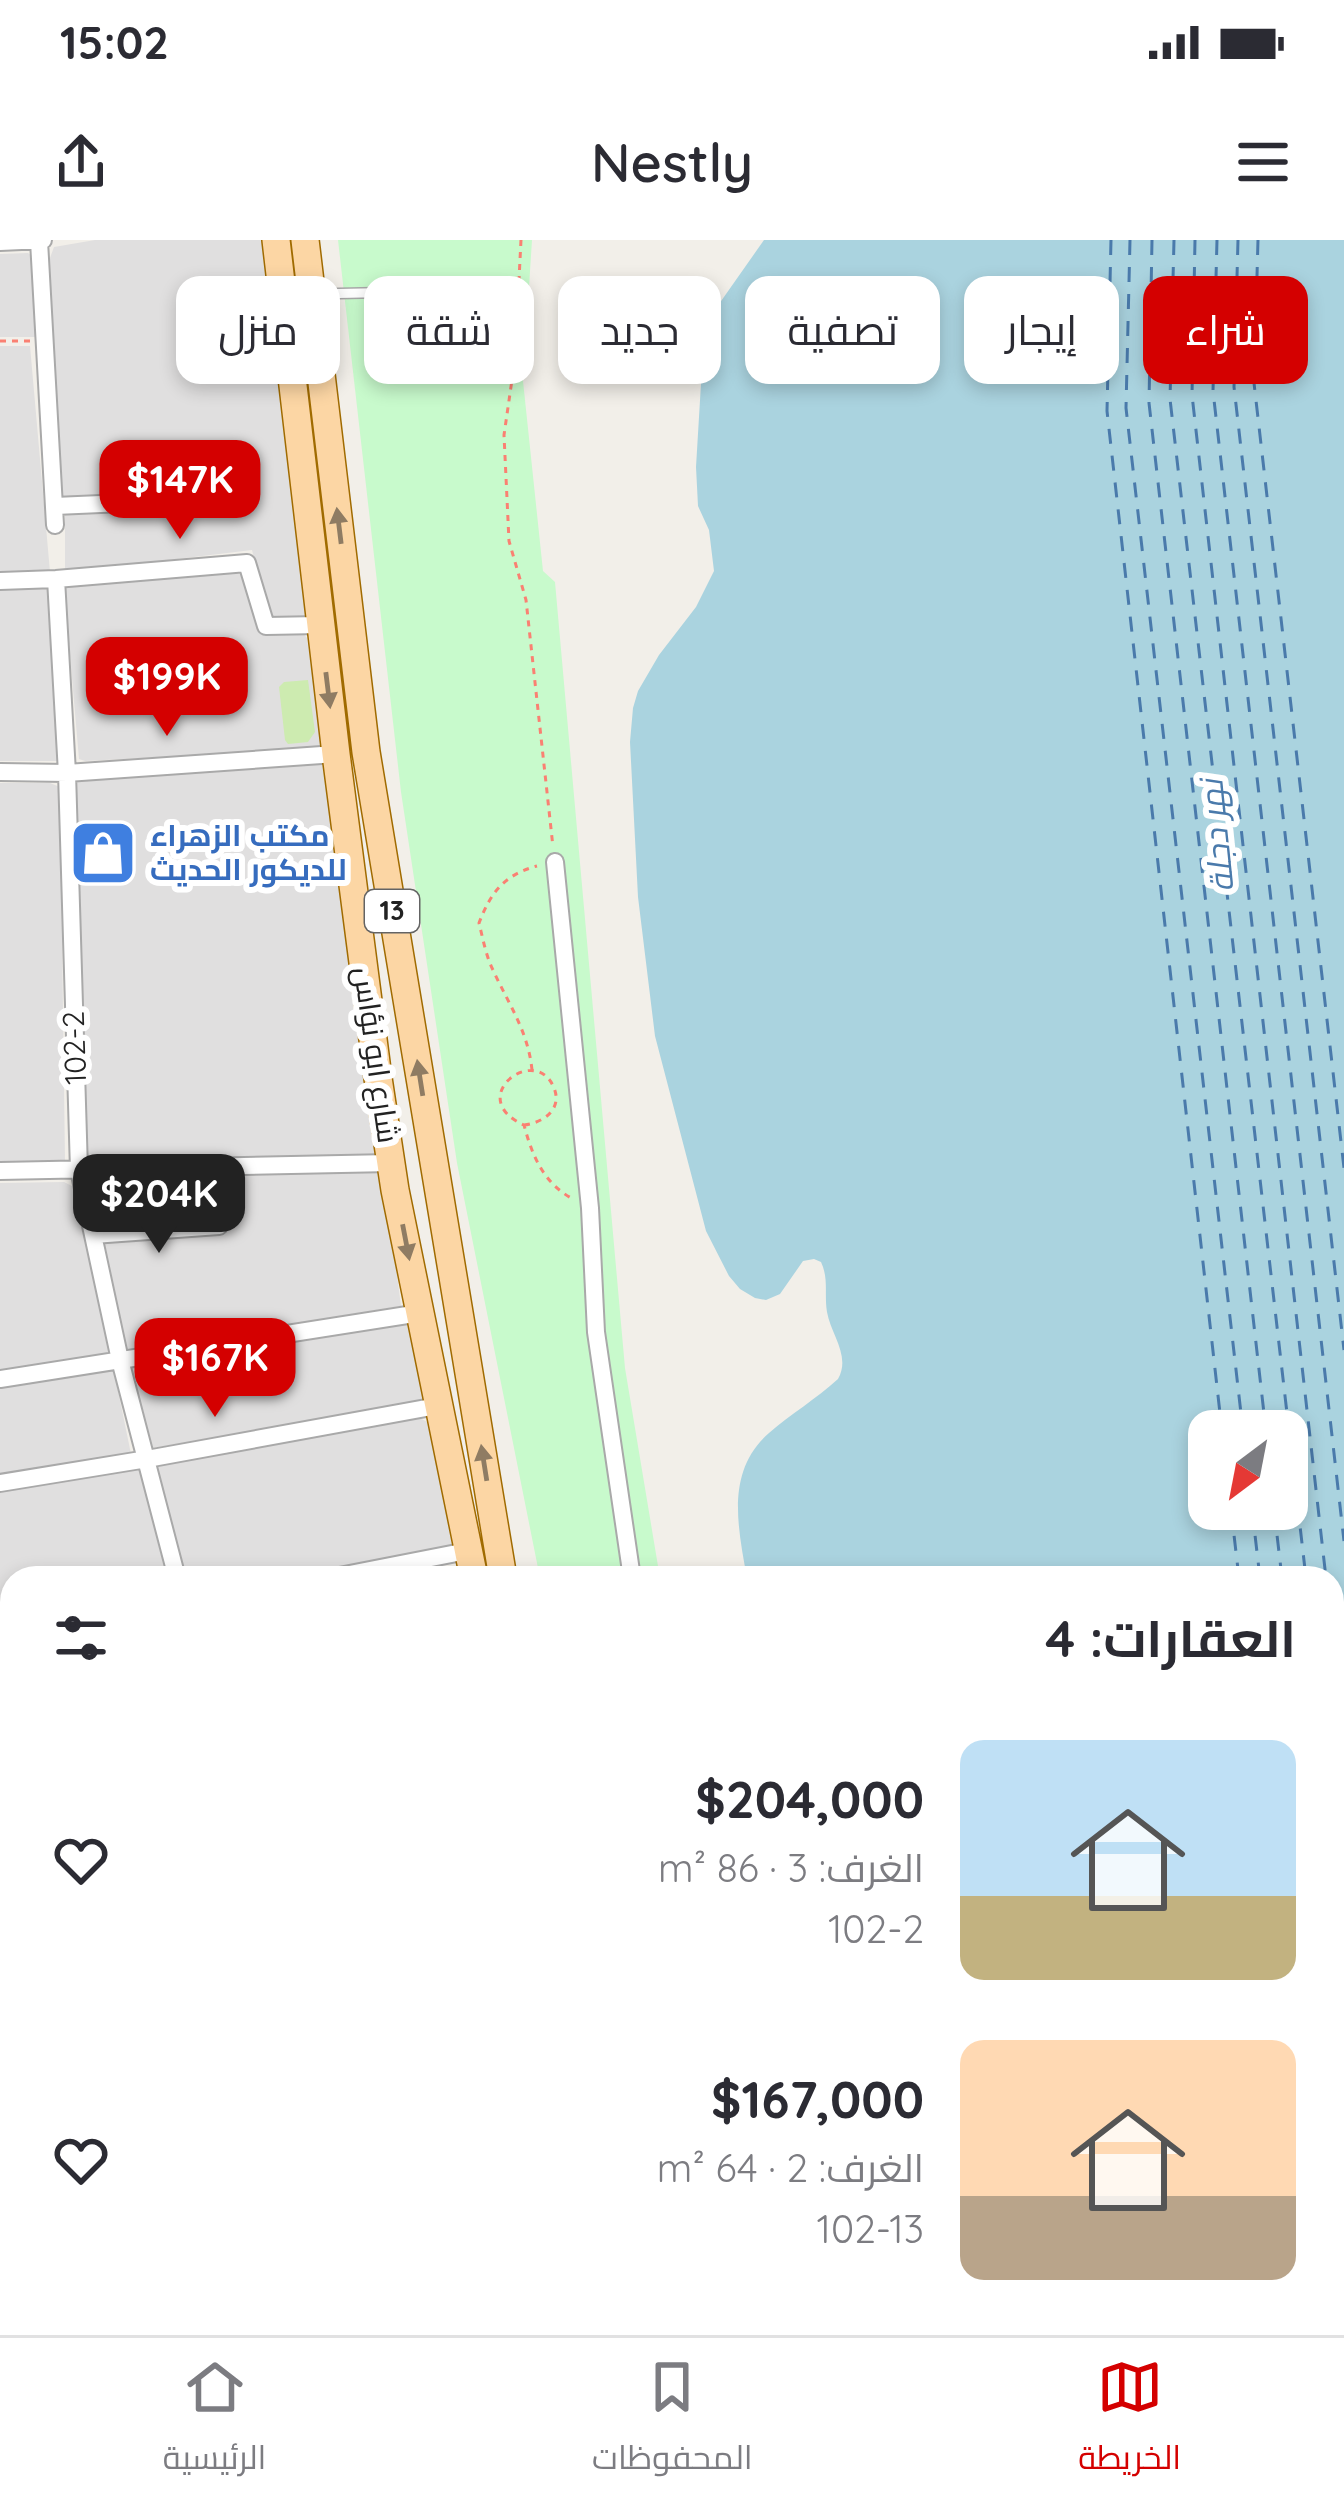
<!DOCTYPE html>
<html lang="ar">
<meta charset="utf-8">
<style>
:root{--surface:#fff;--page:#f2f2f3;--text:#2b2b33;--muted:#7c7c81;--line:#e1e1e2;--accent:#d40000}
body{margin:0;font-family:Quicksand,Cairo,sans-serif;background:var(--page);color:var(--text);direction:rtl;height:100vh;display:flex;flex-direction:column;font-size:45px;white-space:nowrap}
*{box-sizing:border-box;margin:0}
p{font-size:39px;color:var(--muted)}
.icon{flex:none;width:66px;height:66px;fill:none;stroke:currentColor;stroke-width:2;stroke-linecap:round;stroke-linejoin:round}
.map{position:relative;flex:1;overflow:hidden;direction:ltr}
.details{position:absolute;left:0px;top:1326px;width:1344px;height:771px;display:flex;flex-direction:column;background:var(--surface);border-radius:36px 36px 0 0;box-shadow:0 6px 18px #0003;direction:rtl}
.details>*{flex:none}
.guide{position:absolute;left:36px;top:36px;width:1272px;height:108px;direction:rtl;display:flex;gap:24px}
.needle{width:78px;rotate:212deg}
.controls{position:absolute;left:1188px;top:1170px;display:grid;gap:24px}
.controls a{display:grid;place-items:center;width:120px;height:120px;border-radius:24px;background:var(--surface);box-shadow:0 6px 18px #0003;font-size:60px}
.price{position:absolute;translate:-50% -102px;padding:0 27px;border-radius:24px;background:var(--accent);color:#fff;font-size:39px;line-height:78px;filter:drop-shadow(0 3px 6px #0008)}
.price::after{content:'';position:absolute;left:50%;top:72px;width:36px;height:27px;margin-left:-18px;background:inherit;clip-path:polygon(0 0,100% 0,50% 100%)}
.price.active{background:#222;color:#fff}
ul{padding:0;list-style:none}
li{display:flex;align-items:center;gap:36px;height:300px;padding:0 48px}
li span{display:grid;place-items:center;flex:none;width:336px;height:240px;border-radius:24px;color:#555}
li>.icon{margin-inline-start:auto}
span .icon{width:144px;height:144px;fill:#fffc;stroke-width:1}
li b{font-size:51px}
h2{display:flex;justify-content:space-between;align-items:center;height:144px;padding:0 48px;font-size:51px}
.tag{padding:0 42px;border-radius:24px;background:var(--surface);box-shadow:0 6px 18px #0003;font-size:42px;line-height:108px}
.tag.active{background:var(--accent);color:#fff}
.status{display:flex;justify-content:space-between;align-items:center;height:84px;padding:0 60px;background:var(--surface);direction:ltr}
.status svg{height:33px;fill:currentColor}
header{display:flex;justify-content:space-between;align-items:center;height:156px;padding:0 48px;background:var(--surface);font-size:54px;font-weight:600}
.dock{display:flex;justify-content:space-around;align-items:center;height:168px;border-top:3px solid var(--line);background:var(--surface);font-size:33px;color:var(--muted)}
.dock a{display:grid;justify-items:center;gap:6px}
.dock .active{color:var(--accent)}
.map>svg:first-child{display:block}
.residential{fill:#e0dfdf}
.grass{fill:#cdebb0}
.park{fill:#c8facc}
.water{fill:#aad3df;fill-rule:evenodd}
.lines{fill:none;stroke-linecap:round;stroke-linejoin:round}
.ferry{stroke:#4a7aab;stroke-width:3;stroke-dasharray:15 12;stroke-linecap:butt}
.lane-casing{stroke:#a9a9a9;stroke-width:12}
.street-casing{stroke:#a9a9a9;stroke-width:20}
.primary-casing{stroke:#a06b00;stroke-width:30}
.path{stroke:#fa8072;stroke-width:3;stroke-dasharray:6 6;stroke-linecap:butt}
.lane{stroke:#fff;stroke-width:9}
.street{stroke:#fff;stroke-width:16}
.primary{stroke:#fcd6a4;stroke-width:27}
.oneway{fill:#8f7c63}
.labels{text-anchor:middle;stroke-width:12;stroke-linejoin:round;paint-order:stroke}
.shield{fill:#fff;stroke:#646464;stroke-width:3}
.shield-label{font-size:27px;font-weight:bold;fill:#222}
.shop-label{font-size:30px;font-weight:bold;fill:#366cbe;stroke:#fff;text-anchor:start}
.street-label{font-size:30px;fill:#222;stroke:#fff}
.water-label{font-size:33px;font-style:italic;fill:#4a7aab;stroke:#fff}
</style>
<div class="status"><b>15:02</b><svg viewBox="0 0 49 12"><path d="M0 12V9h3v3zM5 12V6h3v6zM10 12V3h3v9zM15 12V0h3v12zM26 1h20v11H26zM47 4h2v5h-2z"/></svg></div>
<header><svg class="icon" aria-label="menu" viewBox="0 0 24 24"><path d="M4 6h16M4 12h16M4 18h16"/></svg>Nestly<svg class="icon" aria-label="share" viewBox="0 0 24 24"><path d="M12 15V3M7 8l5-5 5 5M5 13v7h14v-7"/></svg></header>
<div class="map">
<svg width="1344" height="2095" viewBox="0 0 1344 2095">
<rect width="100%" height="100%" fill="#f2efe9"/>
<path class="residential" d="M95,0h170l42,379 -34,2 -4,-6 -17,-65 -183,22 -4,-3v-55l119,-8 -2,-15 -121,6 -14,-231 7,-19z
M28,13l4,3 6,81h-38v-83z
M0,106h30l20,226 -50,2z
M233,331l13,6 11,47 46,9 4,5 15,106 -2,5 -235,12 -6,-2 -15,-173z
M45,348l4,4 10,169h-59v-172z
M324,520l57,396 -293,4 -4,-3 -10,-372 3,-3z
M0,543h50l10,4 5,374 -65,2z
M374,930l10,5 17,131 -275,45 -35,-170z
M0,943l64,-1 10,5 35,166 -109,17z
M408,1083l4,4 11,74 -270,47 -22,-81z
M110,1127l4,4 17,83 -131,20v-89z
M420,1178l9,5 24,125 -165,30h-104l-27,-113z
M139,1226l4,4 23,108h-154v52l-12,2v-143z
M12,1406v100l-12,2v-100z
M12,1527v133l-12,3v-134z
M0,1994l12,40v51h15l3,10h-30z"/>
<path class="grass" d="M308,440l7,52 -7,10 -20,2 -3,-4 -6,-53 5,-5z"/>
<path class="park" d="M338,0h194l-9,141 20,190 12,11 70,786 35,210h-120l-83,-415 -56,-371z"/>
<path class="water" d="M764,0h580v2095h-338l-2,-10h328v-747h-585c-9,-50 -22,-107 22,-145 22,-19 47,-34 69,-54 13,-23 -7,-44 -11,-67 -3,-18 2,-33 -6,-50l-7,-3 -11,2 -23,33 -14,6 -11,-2 -15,-9 -11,-13 -23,-45 -51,-195 -17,-139 -8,-155 3,-34 5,-17 21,-36 37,-48 18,-36 -5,-41 -11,-24 -2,-39 6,-100 10,-53zM1209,1191h78v78h-78z"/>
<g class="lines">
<path class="ferry" d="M1111,0l-4,171 115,1020
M1130,0l-4,168 117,1023
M1152,0l-3,163 117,1028
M1174,0l-4,159 136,1179
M1195,0l-3,155 134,1183
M1217,0l-4,151 131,1150
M1238,0l-4,147 110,963
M1258,0l-4,143 90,785
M1231,1269l8,69
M1252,1269l8,69
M1274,1269l8,69
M1332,1394l12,106
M1332,1569l12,105
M1332,1775l12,105
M1332,1969l12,86
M1328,2085l1,10"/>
<g class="lane-casing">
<path id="lane" d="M385,53l7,45 71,-2
M316,54l92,-2"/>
</g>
<g class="street-casing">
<path id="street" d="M39,1l16,284
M0,2l43,-2
M55,266l115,-5
M56,339l11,194 12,397 41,190 57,218
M0,341l56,-2 191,-16 19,63 54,-1
M0,532l67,1 269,-19
M555,622l35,346 6,124 36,246
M0,931l391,-8
M93,995l126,-9
M0,1139l420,-66
M0,1243l147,-24 290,-53
M329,1338l138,-27
M0,1402l12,-3
M0,1521l12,-2
M0,1672l12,-3"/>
</g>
<g class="primary-casing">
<path id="primary" d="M276,0l60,514 42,324 17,112 79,388
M305,0l61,512 137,826
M3,1800l9,52
M0,1878l12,42
M0,1966l12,42
M38,2085l3,10
M62,2085l3,10
M82,2085l3,10
M109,2085l3,10
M637,2085l3,10
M664,2085l3,10"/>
</g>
<path class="path" d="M521,0l-6,119 -11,76 5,106 17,59 27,247
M0,101h30
M532,830c-4,-39 -23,-65 -39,-100 -7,-14 -10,-31 -14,-47 12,-31 25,-48 58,-57
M524,885c18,-2 39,-15 30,-37 -18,-46 -91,10 -30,37 8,30 19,58 49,74"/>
<use href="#lane" class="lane"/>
<use href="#street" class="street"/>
<use href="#primary" class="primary"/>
</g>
<defs><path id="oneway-solid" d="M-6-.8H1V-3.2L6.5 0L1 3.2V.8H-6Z" transform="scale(3)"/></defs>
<g class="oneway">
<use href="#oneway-solid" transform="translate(339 286) rotate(-97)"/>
<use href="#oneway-solid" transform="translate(328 450) rotate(83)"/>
<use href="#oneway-solid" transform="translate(420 838) rotate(-99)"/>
<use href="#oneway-solid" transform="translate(406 1002) rotate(79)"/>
<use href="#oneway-solid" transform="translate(484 1223) rotate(-99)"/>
</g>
<defs>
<g id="shop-square" transform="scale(3.45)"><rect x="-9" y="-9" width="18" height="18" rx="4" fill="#3f7fe0" stroke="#fff"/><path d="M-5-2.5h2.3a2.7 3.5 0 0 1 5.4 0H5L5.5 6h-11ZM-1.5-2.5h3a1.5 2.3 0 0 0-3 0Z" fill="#fff"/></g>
</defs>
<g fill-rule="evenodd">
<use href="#shop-square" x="103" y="613"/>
</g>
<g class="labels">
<rect class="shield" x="365" y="650" width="54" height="42" rx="9"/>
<g class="shield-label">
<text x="392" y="680">13</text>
</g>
<g class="shop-label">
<text x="150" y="606">مكتب الزهراء<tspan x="150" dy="34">للديكور الحديث</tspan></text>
</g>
<g class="street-label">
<text transform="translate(75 808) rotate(-92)" y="10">102-2</text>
<text transform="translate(376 815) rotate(82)" y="10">شارع ابو نؤاس</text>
</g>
<g class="water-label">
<text transform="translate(1216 596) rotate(-96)" y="12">نهر دجلة</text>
</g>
</g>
</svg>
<div class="controls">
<a><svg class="needle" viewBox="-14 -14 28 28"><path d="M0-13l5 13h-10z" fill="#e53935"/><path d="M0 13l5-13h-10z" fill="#7c7c81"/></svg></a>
</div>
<b class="price" style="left:180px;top:302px">$147K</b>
<b class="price" style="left:167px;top:499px">$199K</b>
<b class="price active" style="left:159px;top:1016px">$204K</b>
<b class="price" style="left:215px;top:1180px">$167K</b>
<div class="guide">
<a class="tag active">شراء</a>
<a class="tag">إيجار</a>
<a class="tag">تصفية</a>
<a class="tag">جديد</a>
<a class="tag">شقة</a>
<a class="tag">منزل</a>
</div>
<section class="details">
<h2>العقارات: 4<svg class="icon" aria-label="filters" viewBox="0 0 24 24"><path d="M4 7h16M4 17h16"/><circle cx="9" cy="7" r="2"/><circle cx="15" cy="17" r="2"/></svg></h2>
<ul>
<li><span style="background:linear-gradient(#bfe0f5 65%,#c2b280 0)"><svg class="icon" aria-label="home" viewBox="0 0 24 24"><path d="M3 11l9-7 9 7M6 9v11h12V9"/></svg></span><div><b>$204,000</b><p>الغرف: 3 · 86 m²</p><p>102-2</p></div><svg class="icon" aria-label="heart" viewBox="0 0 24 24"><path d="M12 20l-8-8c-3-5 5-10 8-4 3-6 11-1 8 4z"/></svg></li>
<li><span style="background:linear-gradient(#ffd9b3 65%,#b9a48a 0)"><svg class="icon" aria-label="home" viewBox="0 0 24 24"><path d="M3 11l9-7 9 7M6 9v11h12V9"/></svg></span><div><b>$167,000</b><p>الغرف: 2 · 64 m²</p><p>102-13</p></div><svg class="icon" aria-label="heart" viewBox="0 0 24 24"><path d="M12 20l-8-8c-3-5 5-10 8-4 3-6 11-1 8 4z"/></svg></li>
</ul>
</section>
</div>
<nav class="dock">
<a class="active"><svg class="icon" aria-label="map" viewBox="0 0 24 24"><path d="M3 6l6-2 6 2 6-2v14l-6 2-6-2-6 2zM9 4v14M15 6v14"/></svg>الخريطة</a>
<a><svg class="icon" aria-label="saved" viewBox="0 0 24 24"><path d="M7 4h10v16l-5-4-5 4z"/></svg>المحفوظات</a>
<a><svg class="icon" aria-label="home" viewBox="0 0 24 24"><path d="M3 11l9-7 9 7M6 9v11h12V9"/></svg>الرئيسية</a>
</nav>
